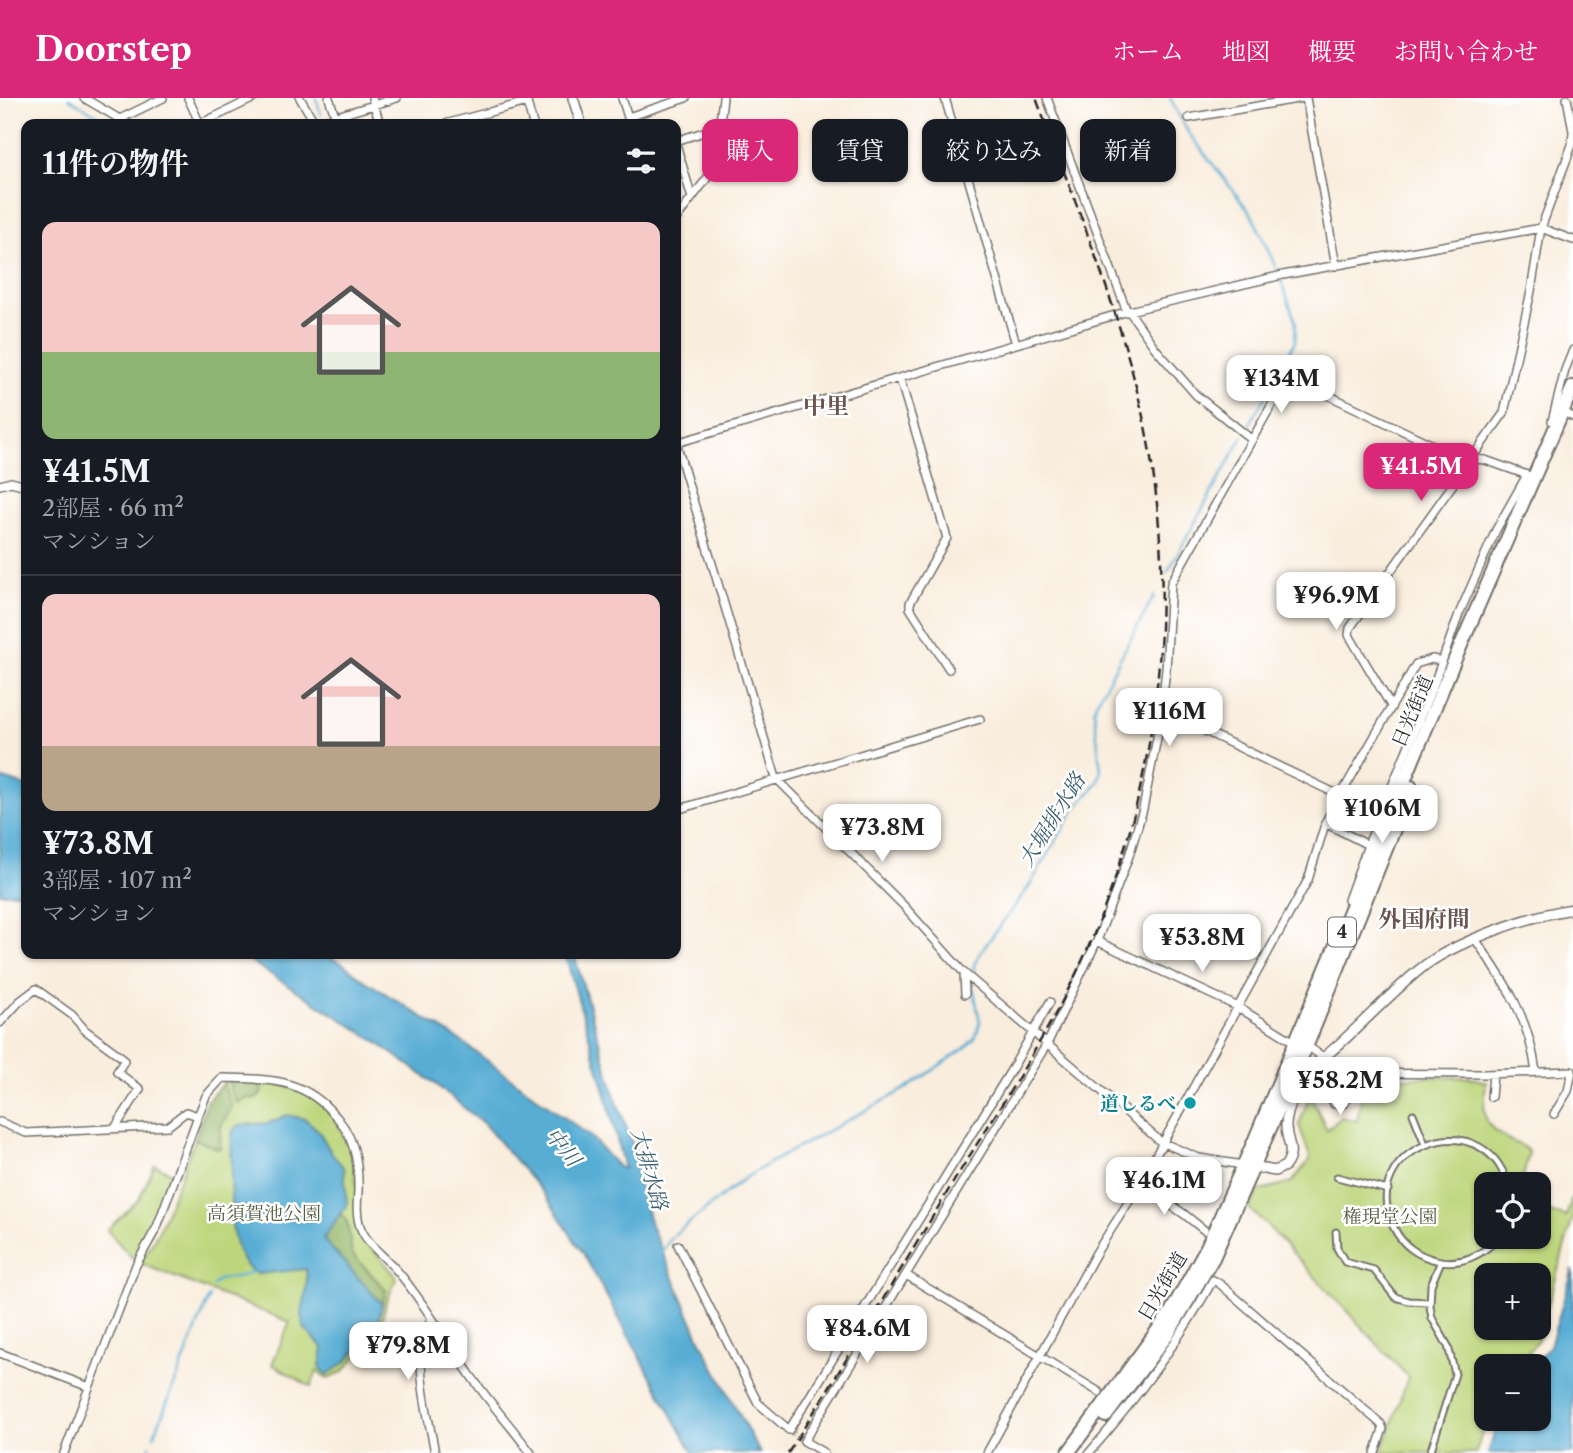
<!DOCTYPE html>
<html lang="ja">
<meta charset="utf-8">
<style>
:root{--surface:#171b24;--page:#242831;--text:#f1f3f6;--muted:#9ea1a6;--line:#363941;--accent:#db2777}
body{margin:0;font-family:"Libre Caslon Text","Noto Serif JP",serif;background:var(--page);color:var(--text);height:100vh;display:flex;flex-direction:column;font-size:26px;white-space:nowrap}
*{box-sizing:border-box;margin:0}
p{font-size:23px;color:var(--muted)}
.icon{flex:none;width:38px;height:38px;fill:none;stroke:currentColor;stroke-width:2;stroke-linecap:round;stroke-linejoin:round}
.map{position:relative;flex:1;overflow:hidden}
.sheet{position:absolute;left:21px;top:21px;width:660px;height:840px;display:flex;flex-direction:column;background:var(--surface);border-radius:14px;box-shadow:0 2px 5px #0004}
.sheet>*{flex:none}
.guide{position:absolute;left:702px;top:21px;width:665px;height:63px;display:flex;gap:14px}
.buttons{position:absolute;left:1474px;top:1074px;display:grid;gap:14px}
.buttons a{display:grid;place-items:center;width:77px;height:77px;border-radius:14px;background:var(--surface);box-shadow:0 2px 5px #0004;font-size:35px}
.price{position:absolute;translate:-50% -60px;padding:0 16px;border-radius:14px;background:#fff;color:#222;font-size:23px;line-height:46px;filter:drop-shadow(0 2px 4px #0008)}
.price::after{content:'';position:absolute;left:50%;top:42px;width:21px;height:16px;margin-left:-10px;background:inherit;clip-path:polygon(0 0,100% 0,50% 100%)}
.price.current{background:var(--accent);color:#fff}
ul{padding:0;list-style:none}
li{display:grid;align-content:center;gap:14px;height:371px;padding:0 21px}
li+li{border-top:2px solid var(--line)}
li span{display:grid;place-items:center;height:217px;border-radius:14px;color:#555}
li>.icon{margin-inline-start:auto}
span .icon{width:126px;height:126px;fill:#fffc;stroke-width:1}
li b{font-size:30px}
h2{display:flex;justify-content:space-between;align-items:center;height:84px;padding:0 21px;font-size:30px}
.chip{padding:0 24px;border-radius:14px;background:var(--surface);box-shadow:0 2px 5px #0004;font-size:24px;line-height:63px}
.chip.current{background:var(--accent);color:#fff}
header{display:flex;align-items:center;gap:42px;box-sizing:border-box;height:98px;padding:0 35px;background:var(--accent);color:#fff}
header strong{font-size:33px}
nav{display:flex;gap:38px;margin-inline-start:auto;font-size:24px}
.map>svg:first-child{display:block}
.green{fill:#bdd67b;stroke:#748053;stroke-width:2;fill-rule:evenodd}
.forest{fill:#96b76b;stroke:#60714b;stroke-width:2}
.water{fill:#59add4;stroke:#426c80;stroke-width:2}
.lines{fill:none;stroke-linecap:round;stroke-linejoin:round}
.stream{stroke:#59add4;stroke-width:2.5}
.minor-tunnel{stroke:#d0c6b9;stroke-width:7;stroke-dasharray:7 3.5;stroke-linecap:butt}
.pedestrian-casing{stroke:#736f69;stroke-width:9}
.minor-casing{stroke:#736f69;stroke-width:10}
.tertiary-casing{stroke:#736f69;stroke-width:12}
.trunk-casing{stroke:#736f69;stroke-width:16}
.pedestrian{stroke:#fff;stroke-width:5}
.minor{stroke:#fff;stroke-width:7}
.tertiary{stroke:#fff;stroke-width:9}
.trunk{stroke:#fff;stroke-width:12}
.rail{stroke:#2b2b2b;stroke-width:2.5;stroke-dasharray:10 5;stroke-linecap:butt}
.culture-dot{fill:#0f9aa8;stroke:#fff;stroke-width:2.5}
.labels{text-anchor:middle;stroke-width:5;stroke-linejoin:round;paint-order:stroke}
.shield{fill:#fff;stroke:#6b6b6b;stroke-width:2}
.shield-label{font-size:18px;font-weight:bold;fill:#2b2b2b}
.street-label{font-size:19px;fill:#2b2b2b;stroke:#fff}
.culture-label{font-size:19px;font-weight:bold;fill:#0d838f;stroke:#fff;text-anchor:end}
.park-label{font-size:19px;fill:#575e43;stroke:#fff}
.water-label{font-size:21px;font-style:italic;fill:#3d5f6f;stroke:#fff}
.quarter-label{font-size:23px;font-weight:bold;fill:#6a564f;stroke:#fff}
</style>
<header>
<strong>Doorstep</strong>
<nav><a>ホーム</a><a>地図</a><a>概要</a><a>お問い合わせ</a></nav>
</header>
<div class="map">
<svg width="1573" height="1355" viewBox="0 0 1573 1355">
<rect width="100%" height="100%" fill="#fff"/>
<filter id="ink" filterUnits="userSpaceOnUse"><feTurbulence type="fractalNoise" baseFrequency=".0143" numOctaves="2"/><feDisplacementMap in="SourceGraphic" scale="14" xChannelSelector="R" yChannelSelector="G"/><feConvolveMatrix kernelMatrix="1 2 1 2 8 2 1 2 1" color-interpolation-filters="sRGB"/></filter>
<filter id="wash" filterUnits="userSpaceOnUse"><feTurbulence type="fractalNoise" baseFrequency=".00686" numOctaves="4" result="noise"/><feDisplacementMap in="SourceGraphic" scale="28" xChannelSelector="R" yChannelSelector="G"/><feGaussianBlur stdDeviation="1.57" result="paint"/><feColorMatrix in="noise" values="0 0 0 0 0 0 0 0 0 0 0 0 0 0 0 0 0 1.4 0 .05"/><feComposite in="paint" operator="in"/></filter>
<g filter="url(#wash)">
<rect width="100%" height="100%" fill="#f9eddd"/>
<path class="green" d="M1469,979l17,5c-3,31 -6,44 25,59 7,3 14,5 18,12l-8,32h-35v52h52v-29l28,9 7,-23v23l-34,120 -6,10 -21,20h-26v52l-10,34h-94l26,-76 -142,-153 -17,-15 10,-18 33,-9 17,-21 1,-4 -11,-32 11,-31 17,36 14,-13 16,4 8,-43zM1486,1178h52v52h-52z
M226,983l55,3 24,9 19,13 12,13 17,31 8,86 36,41 -11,26 -11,45 -10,-2 -21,25 -16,8 -11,-8 -6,16 -39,-23 18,-42 -146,-57 -2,-4 17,-31 41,-103 7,-26z
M155,1067l17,8 -22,59 -18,26 -25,-28 32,-31z"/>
<path class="forest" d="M229,983l30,1 3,11 -6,6 -9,-1 -10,5 -7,-14z
M223,985l9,24 -11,19 -1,22 -2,1 -23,-10 12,-38z
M341,1116l6,8 5,32 34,36 -4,14 -59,-65z"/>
<path class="water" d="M0,680l26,8v107h-26z
M239,856h85l18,9 22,17 97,61 43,32 87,64 27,30 6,2 -18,-74 -41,-141h9l41,142 21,58 1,23 15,51 51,118 57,107h-67l-109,-198 -39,-60 -61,-71 -50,-41 -63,-45z
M287,1017l18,4 13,11 14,24 12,14 3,36 -24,35 59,65 -9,40 -9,-4 -17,21 -20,14 -7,-8 3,-19 -19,-20 -2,-14 5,-29 -1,-16 -48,5c-33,-13 -27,-81 -26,-110 0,-11 -2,-22 1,-33l6,-6 30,-2z
M1573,1171v184h-85l11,-34h39v-52h-7l19,-21z"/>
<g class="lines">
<path class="stream" d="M69,0l42,26
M316,0l5,16
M1170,0l18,34 64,83 26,57
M1246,333l49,-89 1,-20 -15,-41
M1167,475l76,-137
M974,878v-11l6,-12 48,-65 46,-78 24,-27 3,-12 -7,-60 2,-8 58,-107
M675,1136l70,-56 28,-17 134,-73 58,-40 10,-10 5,-16 -7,-36
M662,1153l10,-14
M213,1188l5,-6 23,-4 11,-4
M154,1338l55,-139
M147,1355l3,-7"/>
</g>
</g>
<g filter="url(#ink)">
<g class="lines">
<path class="minor-tunnel" d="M789,1332l15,11"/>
<g class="pedestrian-casing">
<path id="pedestrian" d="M1413,1016l12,30
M1337,1079l51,13
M1336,1134l1,16 8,14 29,8 21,27 14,4 20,1
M1498,1139c-15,19 -39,29 -62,23 -18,-4 -34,-15 -42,-32 -40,-78 88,-130 114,-43
M1430,1355l25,-79 -7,-28 -16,-28 -2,-12 1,-21 10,-24"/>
</g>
<g class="minor-casing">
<path id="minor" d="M84,0l44,26
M188,0l12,26
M300,0l15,25
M329,0l9,26
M372,0l8,26
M622,0l8,26
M945,0l71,246
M1047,0l80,214
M1306,0l30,168
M526,1l7,25
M628,19l58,-19
M1189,20l114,-20
M120,21l43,-21
M200,26l54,-26
M310,26l87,-26
M445,26l82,-22
M676,43l43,-14
M676,46l16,54
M676,121l38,-50 9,-71
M1129,213l26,37 41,47 55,44
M900,281l47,159 -37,65v5l39,61
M1562,313l11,6
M1557,324l-5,-1 13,-51 8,-20
M676,345l100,335 128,128 60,67 197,169 38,16 44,7
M676,345l453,-132 154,-36 258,-47 32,12
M0,387l11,-3 15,4
M1391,608l-42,-71 1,-7 154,-215 27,-122 10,-63 31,-83 1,-14 -6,-33
M1161,612l180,86
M676,712l304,-91
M1325,725l43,22 -20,55
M1368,747l67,-164 24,-67 37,-84 31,-55
M1475,841c31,44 54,78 61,133
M1097,843l139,65 55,34
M964,875l1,21
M0,925l20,-22 16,-12 36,26 13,15 38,28 1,3 -7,11 23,17 -25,39
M1310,950l13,9
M1311,969l7,6 166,1 88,-3 -4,20 -14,23
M1322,976l12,30 11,-1 5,-29
M1491,999l2,-23
M0,1024l26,11 142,-7 18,-14 12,4 8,-20 16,-18c42,1 76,-1 108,32 24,23 29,50 28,82 -1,12 -2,25 3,37 8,18 26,29 38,44 26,31 46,67 70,100 19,28 42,53 62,80
M1140,1086l44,30 20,16
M678,1147l80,158 31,27 224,-363 37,-65
M906,1177l193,117
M432,1221c-23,32 -3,98 3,134
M0,1255l89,34
M64,1355l72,-188 21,-38 41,-111
M824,1355l-20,-12 243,-397 50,-103 32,-85 14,-47 16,-81 7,-58 5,-87 117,-207 172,82 25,2 48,17
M987,1355l109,-200 44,-69 168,-304 18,-59 90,-157 16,-5 10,2
M1089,1355c47,-54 89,-110 124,-173l7,4 161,140 2,5 -8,24"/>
</g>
<g class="tertiary-casing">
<path id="tertiary" d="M573,0l8,26
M676,344v1
M1249,1068l26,5 10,-5c12,-15 0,-26 1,-42 2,-19 11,-37 20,-53 41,-29 74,-69 113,-101 32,-27 112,-55 154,-61"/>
</g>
<g class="trunk-casing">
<path id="trunk" d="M1106,1318l62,-82 45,-76 96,-218 102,-253
M1068,1355l103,-141 36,-65 46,-103 199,-478 121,-279"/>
</g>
<use href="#pedestrian" class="pedestrian"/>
<use href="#minor" class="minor"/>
<use href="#tertiary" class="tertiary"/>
<use href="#trunk" class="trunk"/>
<path class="rail" d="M788,1355c58,-91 113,-184 169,-277 44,-71 91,-141 126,-217 75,-164 98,-356 62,-533 -23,-113 -69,-220 -109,-328"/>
</g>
</g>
<circle class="culture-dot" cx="1190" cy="1005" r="7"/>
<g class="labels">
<rect class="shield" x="1328" y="819.5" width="28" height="29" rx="5"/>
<g class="shield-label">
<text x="1342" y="840">4</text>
</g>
<g class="street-label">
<text transform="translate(1412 613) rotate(-67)" y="7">日光街道</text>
<text transform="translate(1162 1188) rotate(-59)" y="7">日光街道</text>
</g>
<g class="culture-label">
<text x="1176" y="1012">道しるべ</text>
</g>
<g class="park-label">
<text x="264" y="1122">高須賀池公園</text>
<text x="1390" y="1125">権現堂公園</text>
</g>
<g class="water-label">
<text transform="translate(1052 722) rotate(-58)" y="7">大堀排水路</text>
<text transform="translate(563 1049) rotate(51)" y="7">中川</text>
<text transform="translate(649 1071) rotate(74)" y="7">大排水路</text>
</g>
<g class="quarter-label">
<text x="826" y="316">中里</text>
<text x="1424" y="829">外国府間</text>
</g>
</g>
</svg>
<div class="buttons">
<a><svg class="icon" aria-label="locate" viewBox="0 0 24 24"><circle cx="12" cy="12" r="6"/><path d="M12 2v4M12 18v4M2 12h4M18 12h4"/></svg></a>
<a>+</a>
<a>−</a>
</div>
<b class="price" style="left:1281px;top:317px">¥134M</b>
<b class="price current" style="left:1421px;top:405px">¥41.5M</b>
<b class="price" style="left:1336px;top:534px">¥96.9M</b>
<b class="price" style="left:1169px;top:650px">¥116M</b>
<b class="price" style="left:1382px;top:747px">¥106M</b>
<b class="price" style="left:882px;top:766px">¥73.8M</b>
<b class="price" style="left:1202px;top:876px">¥53.8M</b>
<b class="price" style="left:1340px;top:1019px">¥58.2M</b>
<b class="price" style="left:1164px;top:1119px">¥46.1M</b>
<b class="price" style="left:867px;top:1267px">¥84.6M</b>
<b class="price" style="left:408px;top:1284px">¥79.8M</b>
<div class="guide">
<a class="chip current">購入</a>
<a class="chip">賃貸</a>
<a class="chip">絞り込み</a>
<a class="chip">新着</a>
</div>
<section class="sheet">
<h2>11件の物件<svg class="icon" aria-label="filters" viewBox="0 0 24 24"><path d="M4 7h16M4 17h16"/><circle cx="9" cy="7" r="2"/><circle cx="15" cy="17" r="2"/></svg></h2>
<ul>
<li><span style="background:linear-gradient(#f6c9c9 60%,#8fb573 0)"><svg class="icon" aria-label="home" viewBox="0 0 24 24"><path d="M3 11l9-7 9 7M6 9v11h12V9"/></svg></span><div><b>¥41.5M</b><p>2部屋 · 66 m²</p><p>マンション</p></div></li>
<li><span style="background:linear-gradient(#f6c9c9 70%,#b9a48a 0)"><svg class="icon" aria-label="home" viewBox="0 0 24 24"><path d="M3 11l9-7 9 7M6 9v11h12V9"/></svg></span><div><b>¥73.8M</b><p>3部屋 · 107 m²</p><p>マンション</p></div></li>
</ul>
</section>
</div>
